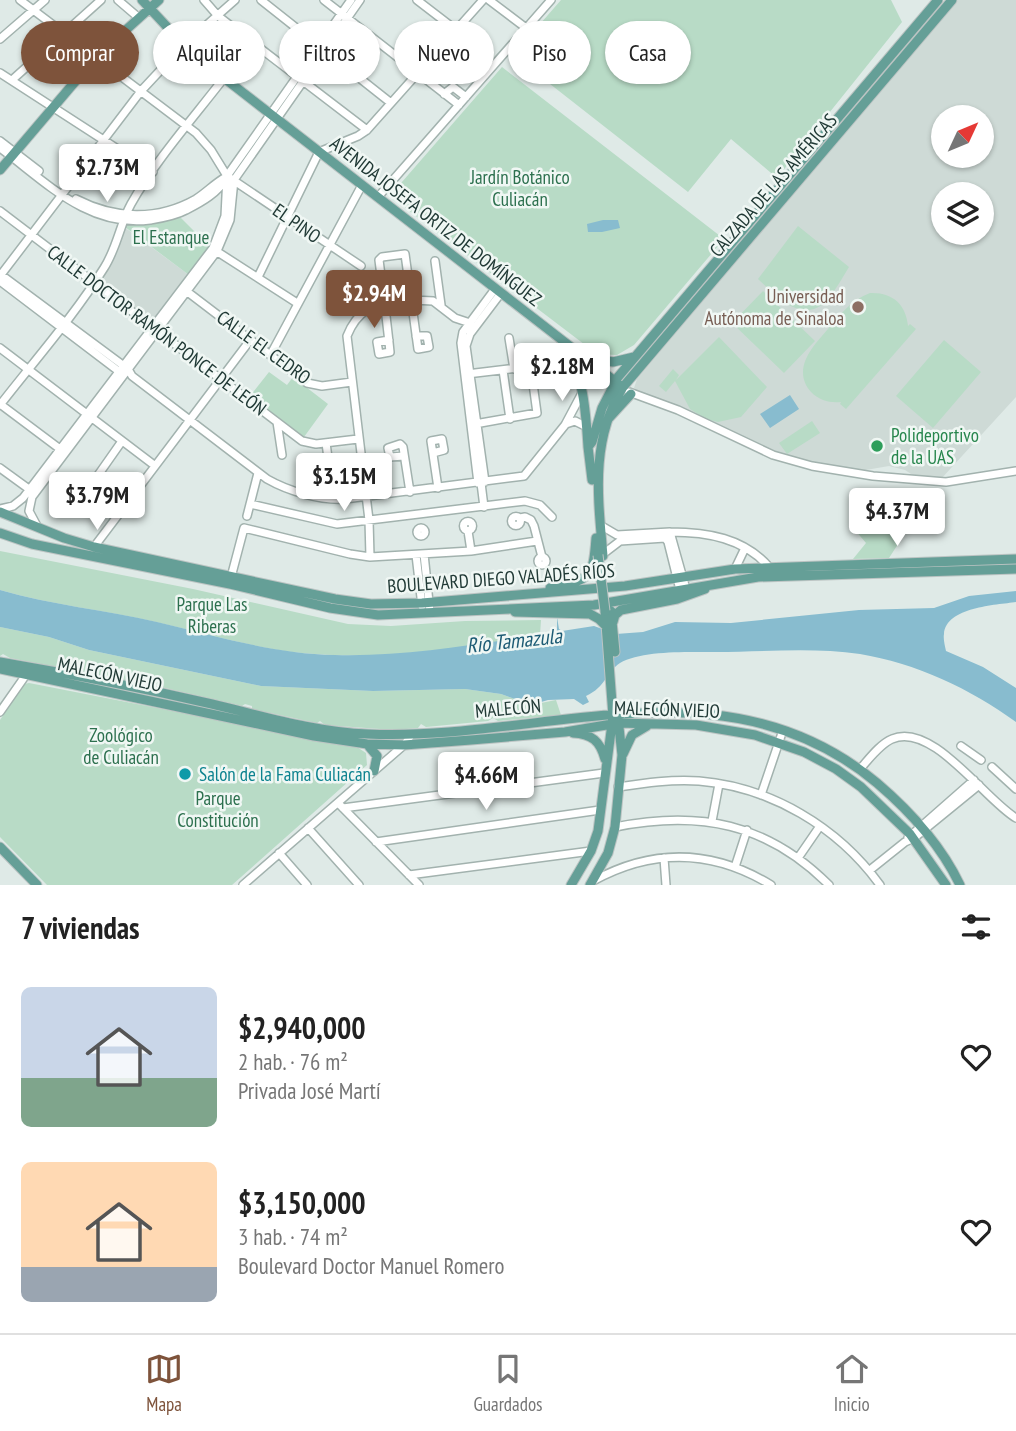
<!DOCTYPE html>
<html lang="es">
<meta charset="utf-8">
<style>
:root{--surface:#fff;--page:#f6f6f6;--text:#222;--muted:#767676;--line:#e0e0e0;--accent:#7e533b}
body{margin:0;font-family:"PT Sans Narrow",sans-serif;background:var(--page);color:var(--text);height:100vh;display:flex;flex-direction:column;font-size:26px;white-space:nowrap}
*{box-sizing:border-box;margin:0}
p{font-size:23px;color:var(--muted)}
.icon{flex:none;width:38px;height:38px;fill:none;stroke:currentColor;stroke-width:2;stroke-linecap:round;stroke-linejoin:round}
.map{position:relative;height:885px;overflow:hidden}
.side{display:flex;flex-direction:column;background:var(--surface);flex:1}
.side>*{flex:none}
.banner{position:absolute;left:21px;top:21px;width:975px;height:63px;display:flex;gap:14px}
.needle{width:46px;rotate:46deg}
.fabs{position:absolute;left:931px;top:105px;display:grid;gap:14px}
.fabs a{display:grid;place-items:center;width:63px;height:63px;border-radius:50%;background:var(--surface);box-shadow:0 2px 5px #0004;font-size:35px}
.price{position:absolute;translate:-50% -60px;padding:0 16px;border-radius:7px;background:#fff;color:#222;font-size:23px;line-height:46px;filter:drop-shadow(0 2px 4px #0008)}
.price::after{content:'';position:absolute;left:50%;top:42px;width:21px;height:16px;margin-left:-10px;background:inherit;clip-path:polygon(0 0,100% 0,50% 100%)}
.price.selected{background:var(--accent);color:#fff}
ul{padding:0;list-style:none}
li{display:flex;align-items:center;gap:21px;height:175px;padding:0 21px}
li span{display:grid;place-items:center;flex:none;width:196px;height:140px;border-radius:10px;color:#555}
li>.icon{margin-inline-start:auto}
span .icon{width:84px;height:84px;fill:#fffc;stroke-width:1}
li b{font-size:30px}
h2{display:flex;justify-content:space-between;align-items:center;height:84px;padding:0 21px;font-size:30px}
.pill{padding:0 24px;border-radius:32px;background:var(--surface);box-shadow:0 2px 5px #0004;font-size:24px;line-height:63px}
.pill.selected{background:var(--accent);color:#fff}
.menu{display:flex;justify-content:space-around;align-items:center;height:98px;border-top:2px solid var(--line);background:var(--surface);font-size:19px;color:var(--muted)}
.menu a{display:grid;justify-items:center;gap:4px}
.menu .selected{color:var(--accent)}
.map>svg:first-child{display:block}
.built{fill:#cedad6;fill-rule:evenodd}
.green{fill:#b8dbc6}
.water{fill:#88bccf}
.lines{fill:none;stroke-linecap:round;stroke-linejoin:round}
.minor-casing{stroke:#a2b2ae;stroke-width:10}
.major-casing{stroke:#bcc4c3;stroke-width:11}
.minor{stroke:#fff;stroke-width:7}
.major{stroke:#659f97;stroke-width:9}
.major-bridge-casing{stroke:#bcc4c3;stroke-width:11;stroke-linecap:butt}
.major-bridge{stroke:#659f97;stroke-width:9}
.education-dot{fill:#8d6e63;stroke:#f0f7f4;stroke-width:2.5}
.leisure-dot{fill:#2e9e5b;stroke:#f0f7f4;stroke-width:2.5}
.culture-dot{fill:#0f9aa8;stroke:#f0f7f4;stroke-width:2.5}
.labels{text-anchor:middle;stroke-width:5;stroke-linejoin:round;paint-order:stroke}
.park-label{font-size:19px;fill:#2c704e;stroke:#f0f7f4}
.street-label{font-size:19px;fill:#213a36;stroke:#f0f7f4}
.education-label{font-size:19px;fill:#785e54;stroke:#f0f7f4;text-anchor:end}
.leisure-label{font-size:19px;fill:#27864d;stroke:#f0f7f4;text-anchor:start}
.culture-label{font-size:19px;fill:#0d838f;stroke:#f0f7f4;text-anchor:start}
.water-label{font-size:21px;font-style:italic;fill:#1d5b74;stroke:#f0f7f4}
</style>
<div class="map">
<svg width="1016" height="885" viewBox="0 0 1016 885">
<rect width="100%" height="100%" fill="#dfeae7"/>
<path class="built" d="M958,0h58v397l-75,82 -24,-1 -12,-8 -16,-4 -29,5 -43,-7 -41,-10 -133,-59 -9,-7 3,-9zM943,117h39v39h-39zM943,194h39v39h-39z
M120,224l69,51 -41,52 -59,-44 21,-30z"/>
<path class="green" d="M561,0h330l11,22 -125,156 -46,-39 -43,53 -175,-137z
M502,67l222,172 -90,106 -17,10 -20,-1 -189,-144 -15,-14 2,-6z
M176,213l34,34 -21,28 -64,-48v-5z
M798,226l51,41c-7,11 -13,23 -22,33 -24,26 -51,-4 -69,-21z
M763,291l52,50 -31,32 -52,-50z
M870,293c22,-1 36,11 38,33l2,-2 6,5 -70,80 -6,-5 1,-2c-11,1 -21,-1 -30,-10 -20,-23 2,-46 17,-63 13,-15 23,-29 42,-36z
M719,337l48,50 -26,30 -23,5 -12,-3 -16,-10 -15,-28 -9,11 -7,-6 14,-17 6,6 -3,5z
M944,340l37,32 -48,56 -37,-32z
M269,372l18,13 6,-8 35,27 -24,33 -54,-41z
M812,421l8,12 -33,21 -8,-11z
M876,512l8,3 18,23 -13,20 -36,1 13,-16 -11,-13z
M0,551l193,38 155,35 43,2 74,-5 76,-1 -1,15c-77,13 -159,26 -238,18 -50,-5 -97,-20 -146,-31 -52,-12 -104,-17 -156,-32z
M0,627l49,10 40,13 172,36 112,5 92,-2 36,5 30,11 25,-5 5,15 -63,6 -5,-3 -5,3 -62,6 -5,-3 -3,4 -24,2 -69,-5 -5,-4 -3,2 -65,-14v-3l-7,-2 -3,2 -81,-19 -8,-5 -3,3 -140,-27 -7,-4 -3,2z
M29,683l328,64 9,6 1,12 -135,120h-185l-47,-48v-117l24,-36z"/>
<path class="water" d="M603,220h15l2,8 -18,4h-14l-1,-8z
M790,395l9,14 -29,19 -10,-14z
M0,590c52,15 105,20 157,32 59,14 117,32 178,33 74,2 146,-12 218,-22l4,-1v-15l2,12 3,2 32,-5 22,8 27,-2 32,-10 56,1 128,-13 75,-2 35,-12 47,-5v11c-20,3 -70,5 -72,32 -1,5 1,12 2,17l37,16 33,21v34c-45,-33 -101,-59 -156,-68 -47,-7 -98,-2 -145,-2 -25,0 -74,-2 -95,11 -14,9 -14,24 -34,33l3,6 -6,3 -9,-6 -26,1 -17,5 -30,-11 -36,-5 -92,2 -112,-5 -172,-36 -40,-13 -49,-10z"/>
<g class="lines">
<g class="minor-casing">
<path id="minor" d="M20,0l176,133 15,17 16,26 134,90
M118,0l21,18
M204,0l14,16 149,114
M261,0l130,103
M324,0l135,105
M417,0l39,30
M489,0l37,28
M0,39l45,-39
M0,73l153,99
M12,80l89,-80
M444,94l9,-7 13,10
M0,141l39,30
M0,148c45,33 88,80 150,72 12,-2 25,-4 36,-10 16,-8 32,-17 41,-33
M378,197l173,-197
M76,199c39,20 81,22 120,0 11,-7 19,-16 30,-22
M0,211l302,230 14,3 42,-5
M213,249l84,54
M435,261l6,44
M0,274l128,95 4,7 135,103c21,12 54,22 78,20l179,-23 41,-51 17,-32
M0,276l141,-185 43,-46 51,-45
M258,277l61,-125 39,-16 9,-6 116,-130
M0,281l121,92
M185,290l122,93 15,3 30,-4
M509,338l5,31
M389,340l-12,2 2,12 11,-2c-3,-30 -7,-61 -11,-92l3,-3 23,-3 13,95 11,-2 -2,-11h-11
M0,348l154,117
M271,354l91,-169
M503,370l7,49
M467,374l59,-7 5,2 6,44 -62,11
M629,392l49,18 95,45 39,11 61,10 73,6 70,-11
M0,404l64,48
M0,405c35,-45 74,-89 104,-137 13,-20 16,-44 27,-64 24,-43 63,-87 93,-126
M277,422l5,33
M566,424l9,-3 10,5
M326,443l4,30
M433,453l11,-3 -2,-11 -11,2 7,47
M404,456l-14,1 -2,-9 12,-4 3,3 7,45
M0,468l33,24
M485,482l-19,-136 4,-12 31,-41
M478,483l-17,-140 2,-11 32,-43
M481,483l3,24
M82,498l40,-57
M250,504l87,20 188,-23 15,4 12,12
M0,509l13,-3 10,-8 190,-250 12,-32 2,-40 124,-176
M247,516l11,-43
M511.5 521a4.5 4.5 0 1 1 9 0a4.5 4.5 0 1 1-9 0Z
M520,518l5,-1 6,3 3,6 8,31
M463.5 526a4.5 4.5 0 1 1 9 0a4.5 4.5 0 1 1-9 0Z
M600,525l17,10 53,-3 16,57
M37,526l-8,-15 3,-14 185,-246 13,-31 4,-40 126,-180
M417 532a4 4 0 1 1 8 0a4 4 0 1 1-8 0Z
M468,531l3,20
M670,532c37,0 74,6 99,35
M94,547l157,-208
M424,554l6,58
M603,554l17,-13 45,-3 3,4 12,48
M416,555l6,51
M538 561a4 4 0 1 1 8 0a4 4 0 1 1-8 0Z
M370,557l-1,-37 -22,-184c4,-10 10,-20 20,-26 11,-7 52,-11 66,-9l22,17 15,5
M735,569l10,-21
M230,581l14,-53 106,26 20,3 101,-6 66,-10
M0,712l28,-40
M961,746l20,14
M992,767l24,22
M860,769c9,-10 20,-25 32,-30 40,-18 93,61 124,79
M618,787c27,-4 54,-8 81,-6 72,6 139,46 181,104
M761,795l22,-65
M341,806l78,79
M343,808l261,-35
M712,821l7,-37
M615,827c84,-17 152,-4 214,58
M308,828l51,57
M908,838l66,-58
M376,842l224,-32
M279,853l28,32
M664,858l2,27
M798,858l22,-32
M735,867l12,-37
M870,870l35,-28 9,-4 65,-53
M409,875l182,-24
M593,881c60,-33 119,-32 178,4
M243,885l161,-140 8,-11"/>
</g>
<g class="major-casing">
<path id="major" d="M142,0l42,45 40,33 396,307
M0,170l96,-113 63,-57
M564,347c20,26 22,68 24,100
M586,357l27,5 21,-5
M609,418l22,-24
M592,480l-4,-33 4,-5 10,-34 16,-31 320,-377
M0,512l64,26 30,9 241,52 36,5 51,-1 203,-17 110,-17 281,-10
M0,533l32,11 198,40 100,24 48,7 216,-10 164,-28 258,-8
M603,556c-5,-59 -13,-115 20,-169l329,-387
M550,588c40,-9 43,-8 46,-50
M611,611l4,41
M515,612l75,2 9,5 7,7
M613,622l2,-7 6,-5 56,-11 28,-10
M0,662c71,12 142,26 212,42 51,12 103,28 156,30 175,8 356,-79 509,49 34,29 64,62 83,102
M0,669l314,67 53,8 37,1 67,-5 94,-8 53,-9 78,2 59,10 49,17 32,17 25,18 49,47 36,51
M573,733c19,1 27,8 32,26
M367,744l10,12 -3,15
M623,754l9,-19 15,-9
M0,847l37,38
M571,885l20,-34 7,-20 15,-115 -8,-105
M590,885l18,-32 7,-26 7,-72 -4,-37"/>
</g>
<use href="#minor" class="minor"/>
<use href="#major" class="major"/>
<g class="major-bridge-casing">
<path id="major-bridge" d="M598,555l7,56"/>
</g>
<use href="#major-bridge" class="major-bridge"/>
</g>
<circle class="education-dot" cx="858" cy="307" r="7"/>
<circle class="leisure-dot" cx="877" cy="446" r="7"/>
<circle class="culture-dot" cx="185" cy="774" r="7"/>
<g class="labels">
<g class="park-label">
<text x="520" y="184">Jardín Botánico<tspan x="520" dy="22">Culiacán</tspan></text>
<text x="171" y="244">El Estanque</text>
<text x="212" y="611">Parque Las<tspan x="212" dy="22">Riberas</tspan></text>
<text x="121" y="742">Zoológico<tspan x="121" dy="22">de Culiacán</tspan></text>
<text x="218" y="805">Parque<tspan x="218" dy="22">Constitución</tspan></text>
</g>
<g class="street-label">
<text transform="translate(773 185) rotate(-49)" y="7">CALZADA DE LAS AMÉRICAS</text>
<text transform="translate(436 221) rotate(38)" y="7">AVENIDA JOSEFA ORTIZ DE DOMÍNGUEZ</text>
<text transform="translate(297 223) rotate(35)" y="7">EL PINO</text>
<text transform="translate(157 330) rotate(37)" y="7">CALLE DOCTOR RAMÓN PONCE DE LEÓN</text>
<text transform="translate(264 347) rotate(36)" y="7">CALLE EL CEDRO</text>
<text transform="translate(501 578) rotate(-4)" y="7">BOULEVARD DIEGO VALADÉS RÍOS</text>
<text transform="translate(110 674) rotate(12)" y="7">MALECÓN VIEJO</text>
<text transform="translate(508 708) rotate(-5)" y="7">MALECÓN</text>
<text transform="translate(667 709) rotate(2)" y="7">MALECÓN VIEJO</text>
</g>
<g class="education-label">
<text x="844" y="303">Universidad<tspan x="844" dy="22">Autónoma de Sinaloa</tspan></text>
</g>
<g class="leisure-label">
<text x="891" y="442">Polideportivo<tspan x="891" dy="22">de la UAS</tspan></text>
</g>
<g class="culture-label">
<text x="199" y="781">Salón de la Fama Culiacán</text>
</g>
<g class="water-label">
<text transform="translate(514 641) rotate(-6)" y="7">Río Tamazula</text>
</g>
</g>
</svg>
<div class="fabs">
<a><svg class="needle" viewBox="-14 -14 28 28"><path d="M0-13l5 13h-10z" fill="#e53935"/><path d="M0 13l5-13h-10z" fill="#767676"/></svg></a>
<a><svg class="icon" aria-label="layers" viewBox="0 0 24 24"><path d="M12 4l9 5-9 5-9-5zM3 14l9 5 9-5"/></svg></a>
</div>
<b class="price" style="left:107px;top:204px">$2.73M</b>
<b class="price selected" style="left:374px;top:330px">$2.94M</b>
<b class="price" style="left:562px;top:403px">$2.18M</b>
<b class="price" style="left:344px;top:513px">$3.15M</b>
<b class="price" style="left:97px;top:532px">$3.79M</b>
<b class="price" style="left:897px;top:548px">$4.37M</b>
<b class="price" style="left:486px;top:812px">$4.66M</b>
<div class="banner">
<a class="pill selected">Comprar</a>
<a class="pill">Alquilar</a>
<a class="pill">Filtros</a>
<a class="pill">Nuevo</a>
<a class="pill">Piso</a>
<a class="pill">Casa</a>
</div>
</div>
<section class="side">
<h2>7 viviendas<svg class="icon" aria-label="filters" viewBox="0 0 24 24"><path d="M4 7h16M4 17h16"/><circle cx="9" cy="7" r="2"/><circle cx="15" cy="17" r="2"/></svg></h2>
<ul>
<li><span style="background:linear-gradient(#c9d6e8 65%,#7fa58c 0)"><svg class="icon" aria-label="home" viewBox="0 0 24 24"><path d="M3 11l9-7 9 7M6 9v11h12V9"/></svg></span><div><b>$2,940,000</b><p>2 hab. · 76 m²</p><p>Privada José Martí</p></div><svg class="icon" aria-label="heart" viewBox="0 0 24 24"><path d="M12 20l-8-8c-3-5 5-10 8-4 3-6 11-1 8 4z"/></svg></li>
<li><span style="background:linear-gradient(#ffd9b3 75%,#9aa5b1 0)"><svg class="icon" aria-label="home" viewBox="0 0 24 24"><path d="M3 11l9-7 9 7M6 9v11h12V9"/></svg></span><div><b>$3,150,000</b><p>3 hab. · 74 m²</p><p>Boulevard Doctor Manuel Romero</p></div><svg class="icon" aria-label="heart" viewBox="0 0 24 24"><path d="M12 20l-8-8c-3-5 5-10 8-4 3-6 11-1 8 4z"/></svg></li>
</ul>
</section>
<nav class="menu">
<a class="selected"><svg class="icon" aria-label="map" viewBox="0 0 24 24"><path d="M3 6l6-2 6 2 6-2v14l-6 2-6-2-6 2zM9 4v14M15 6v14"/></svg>Mapa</a>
<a><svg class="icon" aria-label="saved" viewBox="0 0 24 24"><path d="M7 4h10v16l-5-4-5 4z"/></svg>Guardados</a>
<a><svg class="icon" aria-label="home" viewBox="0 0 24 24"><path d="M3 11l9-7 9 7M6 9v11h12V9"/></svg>Inicio</a>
</nav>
